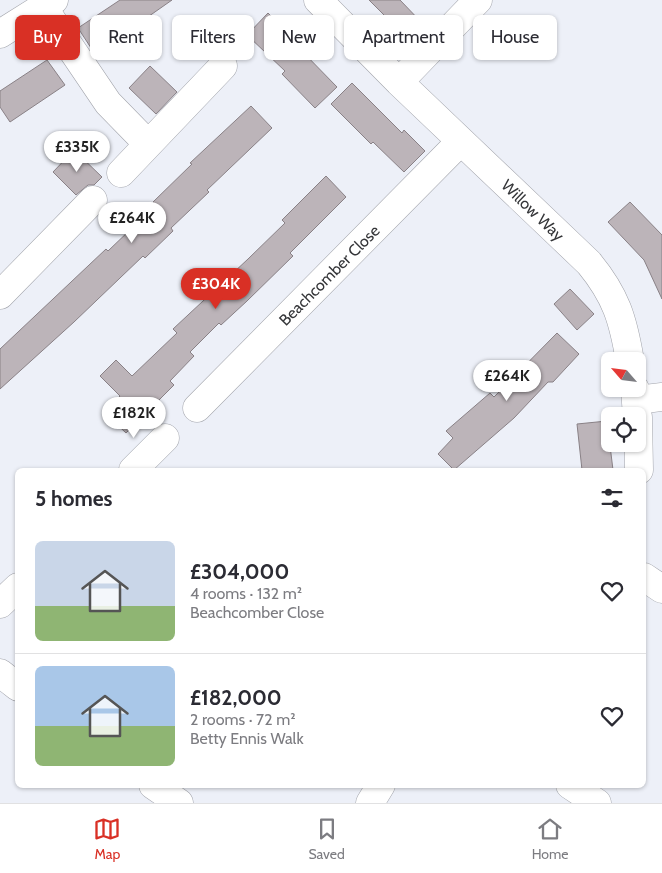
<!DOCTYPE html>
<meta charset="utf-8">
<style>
:root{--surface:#fff;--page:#f7f7f7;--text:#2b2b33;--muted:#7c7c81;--line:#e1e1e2;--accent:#d93025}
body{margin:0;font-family:Cabin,sans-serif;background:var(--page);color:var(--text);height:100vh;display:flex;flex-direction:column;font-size:19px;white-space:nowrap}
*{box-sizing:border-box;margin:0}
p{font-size:16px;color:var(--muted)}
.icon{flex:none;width:28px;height:28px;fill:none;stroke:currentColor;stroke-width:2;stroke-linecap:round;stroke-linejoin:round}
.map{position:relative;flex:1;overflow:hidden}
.sheet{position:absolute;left:15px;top:468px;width:631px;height:320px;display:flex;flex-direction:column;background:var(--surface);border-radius:8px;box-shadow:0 1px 4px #0004}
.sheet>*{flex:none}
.top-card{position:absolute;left:15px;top:15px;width:632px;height:45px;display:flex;gap:10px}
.needle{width:32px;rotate:298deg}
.fabs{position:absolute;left:601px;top:352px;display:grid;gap:10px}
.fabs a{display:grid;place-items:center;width:45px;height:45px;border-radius:8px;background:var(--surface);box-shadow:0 1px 4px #0004;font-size:25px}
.price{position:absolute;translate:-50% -42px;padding:0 11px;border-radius:18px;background:#fff;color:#222;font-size:16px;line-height:32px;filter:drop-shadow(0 1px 2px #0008)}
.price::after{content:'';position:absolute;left:50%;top:30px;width:15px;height:11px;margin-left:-8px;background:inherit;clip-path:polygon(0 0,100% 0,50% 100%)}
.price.active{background:var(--accent);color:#fff}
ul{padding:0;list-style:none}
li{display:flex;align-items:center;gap:15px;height:125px;padding:0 20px}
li+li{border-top:1px solid var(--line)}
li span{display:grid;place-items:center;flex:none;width:140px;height:100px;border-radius:8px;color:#555}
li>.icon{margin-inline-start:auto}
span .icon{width:60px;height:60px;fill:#fffc;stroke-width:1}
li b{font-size:21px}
h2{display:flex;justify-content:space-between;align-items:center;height:60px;padding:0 20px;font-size:21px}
.pill{padding:0 18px;border-radius:8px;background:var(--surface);box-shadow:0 1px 4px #0004;font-size:18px;line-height:45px}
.pill.active{background:var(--accent);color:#fff}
.tabs{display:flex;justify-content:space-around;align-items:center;height:70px;border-top:1px solid var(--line);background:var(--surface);font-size:14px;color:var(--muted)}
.tabs a{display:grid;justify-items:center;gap:2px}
.tabs .active{color:var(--accent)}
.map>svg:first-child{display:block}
.building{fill:#bcb4b9;stroke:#898186}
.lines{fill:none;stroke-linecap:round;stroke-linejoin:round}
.minor-casing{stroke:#a2a4ab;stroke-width:29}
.minor{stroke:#fff;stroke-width:28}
.labels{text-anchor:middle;stroke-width:4;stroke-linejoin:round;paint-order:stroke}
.street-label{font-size:16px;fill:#353639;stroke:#fff}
</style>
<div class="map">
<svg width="662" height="803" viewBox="0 0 662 803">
<rect width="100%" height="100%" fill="#edf0f8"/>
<path class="building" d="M120,0h52l-77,54 -17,-26z
M369,0h31l23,24 -22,21 -15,-16 6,-6z
M268,13l32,32 -2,2 39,40 -22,21 -33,-34 3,-3 -38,-36z
M47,60l18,25 -55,37 -10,-15v-16z
M150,66l27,26 -21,22 -27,-26z
M352,83l50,50 2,-3 21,21 -21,21 -31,-30 -2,2 -40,-40z
M251,106l21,22 -65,62 2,2 -38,36 2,3 -28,27 -2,-2 -69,66 -74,67v-40l106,-100 2,2 48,-46 -3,-3 39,-38 -2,-1z
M74,150l28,27 -8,8h-6l-12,10 -23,-23z
M326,176l20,21 -56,56 3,3 -46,45 -26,24 -2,-2 -29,29 4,4 -24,25 4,4 -48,48 -21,-20 15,-17 -20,-20 16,-16 16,16 45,-43 -4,-4 75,-70 37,-36 -3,-3z
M630,202l32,33v64l-18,-39 -36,-38z
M570,289l24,25 -17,16 -23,-26z
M557,333l22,21 -26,28h-5l-34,36 -60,52 -16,-16 15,-16 -7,-7 44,-38 4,4z
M607,421l6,49h-31l-5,-46z"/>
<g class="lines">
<g class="minor-casing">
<path id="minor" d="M318,0l81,82 190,181c27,33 34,56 41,98
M43,7l65,96 40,41
M0,34l54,-34
M399,82l79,-82
M121,173l102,-107
M0,295l93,-95
M635,389l2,27
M637,400l25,-3
M197,408l263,-266
M638,417l1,53
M133,470l32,-32
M644,577l18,12
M0,604l18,-17
M0,673l18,14
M153,785l26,18
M570,785l27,18
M370,803l11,-18"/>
</g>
<use href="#minor" class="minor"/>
</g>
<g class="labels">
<g class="street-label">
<text transform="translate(533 210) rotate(44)" y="6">Willow Way</text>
<text transform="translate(329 275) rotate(-45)" y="6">Beachcomber Close</text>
</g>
</g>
</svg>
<div class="fabs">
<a><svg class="needle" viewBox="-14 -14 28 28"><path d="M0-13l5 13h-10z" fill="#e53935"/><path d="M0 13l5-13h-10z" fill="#7c7c81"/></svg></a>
<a><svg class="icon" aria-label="locate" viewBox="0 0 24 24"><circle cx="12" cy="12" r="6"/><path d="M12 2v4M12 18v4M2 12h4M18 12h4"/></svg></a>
</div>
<b class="price" style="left:77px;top:173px">£335K</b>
<b class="price" style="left:132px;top:244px">£264K</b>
<b class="price active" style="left:216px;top:310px">£304K</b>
<b class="price" style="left:507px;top:402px">£264K</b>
<b class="price" style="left:134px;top:439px">£182K</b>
<div class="top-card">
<a class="pill active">Buy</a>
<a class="pill">Rent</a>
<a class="pill">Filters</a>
<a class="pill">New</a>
<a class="pill">Apartment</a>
<a class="pill">House</a>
</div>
<section class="sheet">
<h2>5 homes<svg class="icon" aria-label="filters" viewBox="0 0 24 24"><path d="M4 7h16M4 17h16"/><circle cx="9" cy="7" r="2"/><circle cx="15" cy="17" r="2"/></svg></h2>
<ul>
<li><span style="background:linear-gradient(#c9d6e8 65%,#8fb573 0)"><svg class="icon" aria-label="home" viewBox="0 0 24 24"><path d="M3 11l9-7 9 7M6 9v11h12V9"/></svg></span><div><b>£304,000</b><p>4 rooms · 132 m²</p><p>Beachcomber Close</p></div><svg class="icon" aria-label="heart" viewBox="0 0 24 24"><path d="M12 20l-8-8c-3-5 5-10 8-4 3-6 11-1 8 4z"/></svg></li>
<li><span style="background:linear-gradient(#a9c7e8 60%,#8fb573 0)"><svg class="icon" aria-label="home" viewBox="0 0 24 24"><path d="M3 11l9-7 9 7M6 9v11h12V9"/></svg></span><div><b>£182,000</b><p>2 rooms · 72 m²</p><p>Betty Ennis Walk</p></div><svg class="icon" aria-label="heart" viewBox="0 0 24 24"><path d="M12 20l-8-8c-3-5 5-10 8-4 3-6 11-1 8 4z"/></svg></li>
</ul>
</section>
</div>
<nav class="tabs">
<a class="active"><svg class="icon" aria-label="map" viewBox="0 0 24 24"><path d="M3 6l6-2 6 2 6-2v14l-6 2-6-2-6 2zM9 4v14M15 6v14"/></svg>Map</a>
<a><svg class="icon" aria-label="saved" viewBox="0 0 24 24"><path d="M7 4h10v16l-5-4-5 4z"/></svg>Saved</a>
<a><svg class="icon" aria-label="home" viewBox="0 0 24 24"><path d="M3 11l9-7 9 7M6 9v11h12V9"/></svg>Home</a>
</nav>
